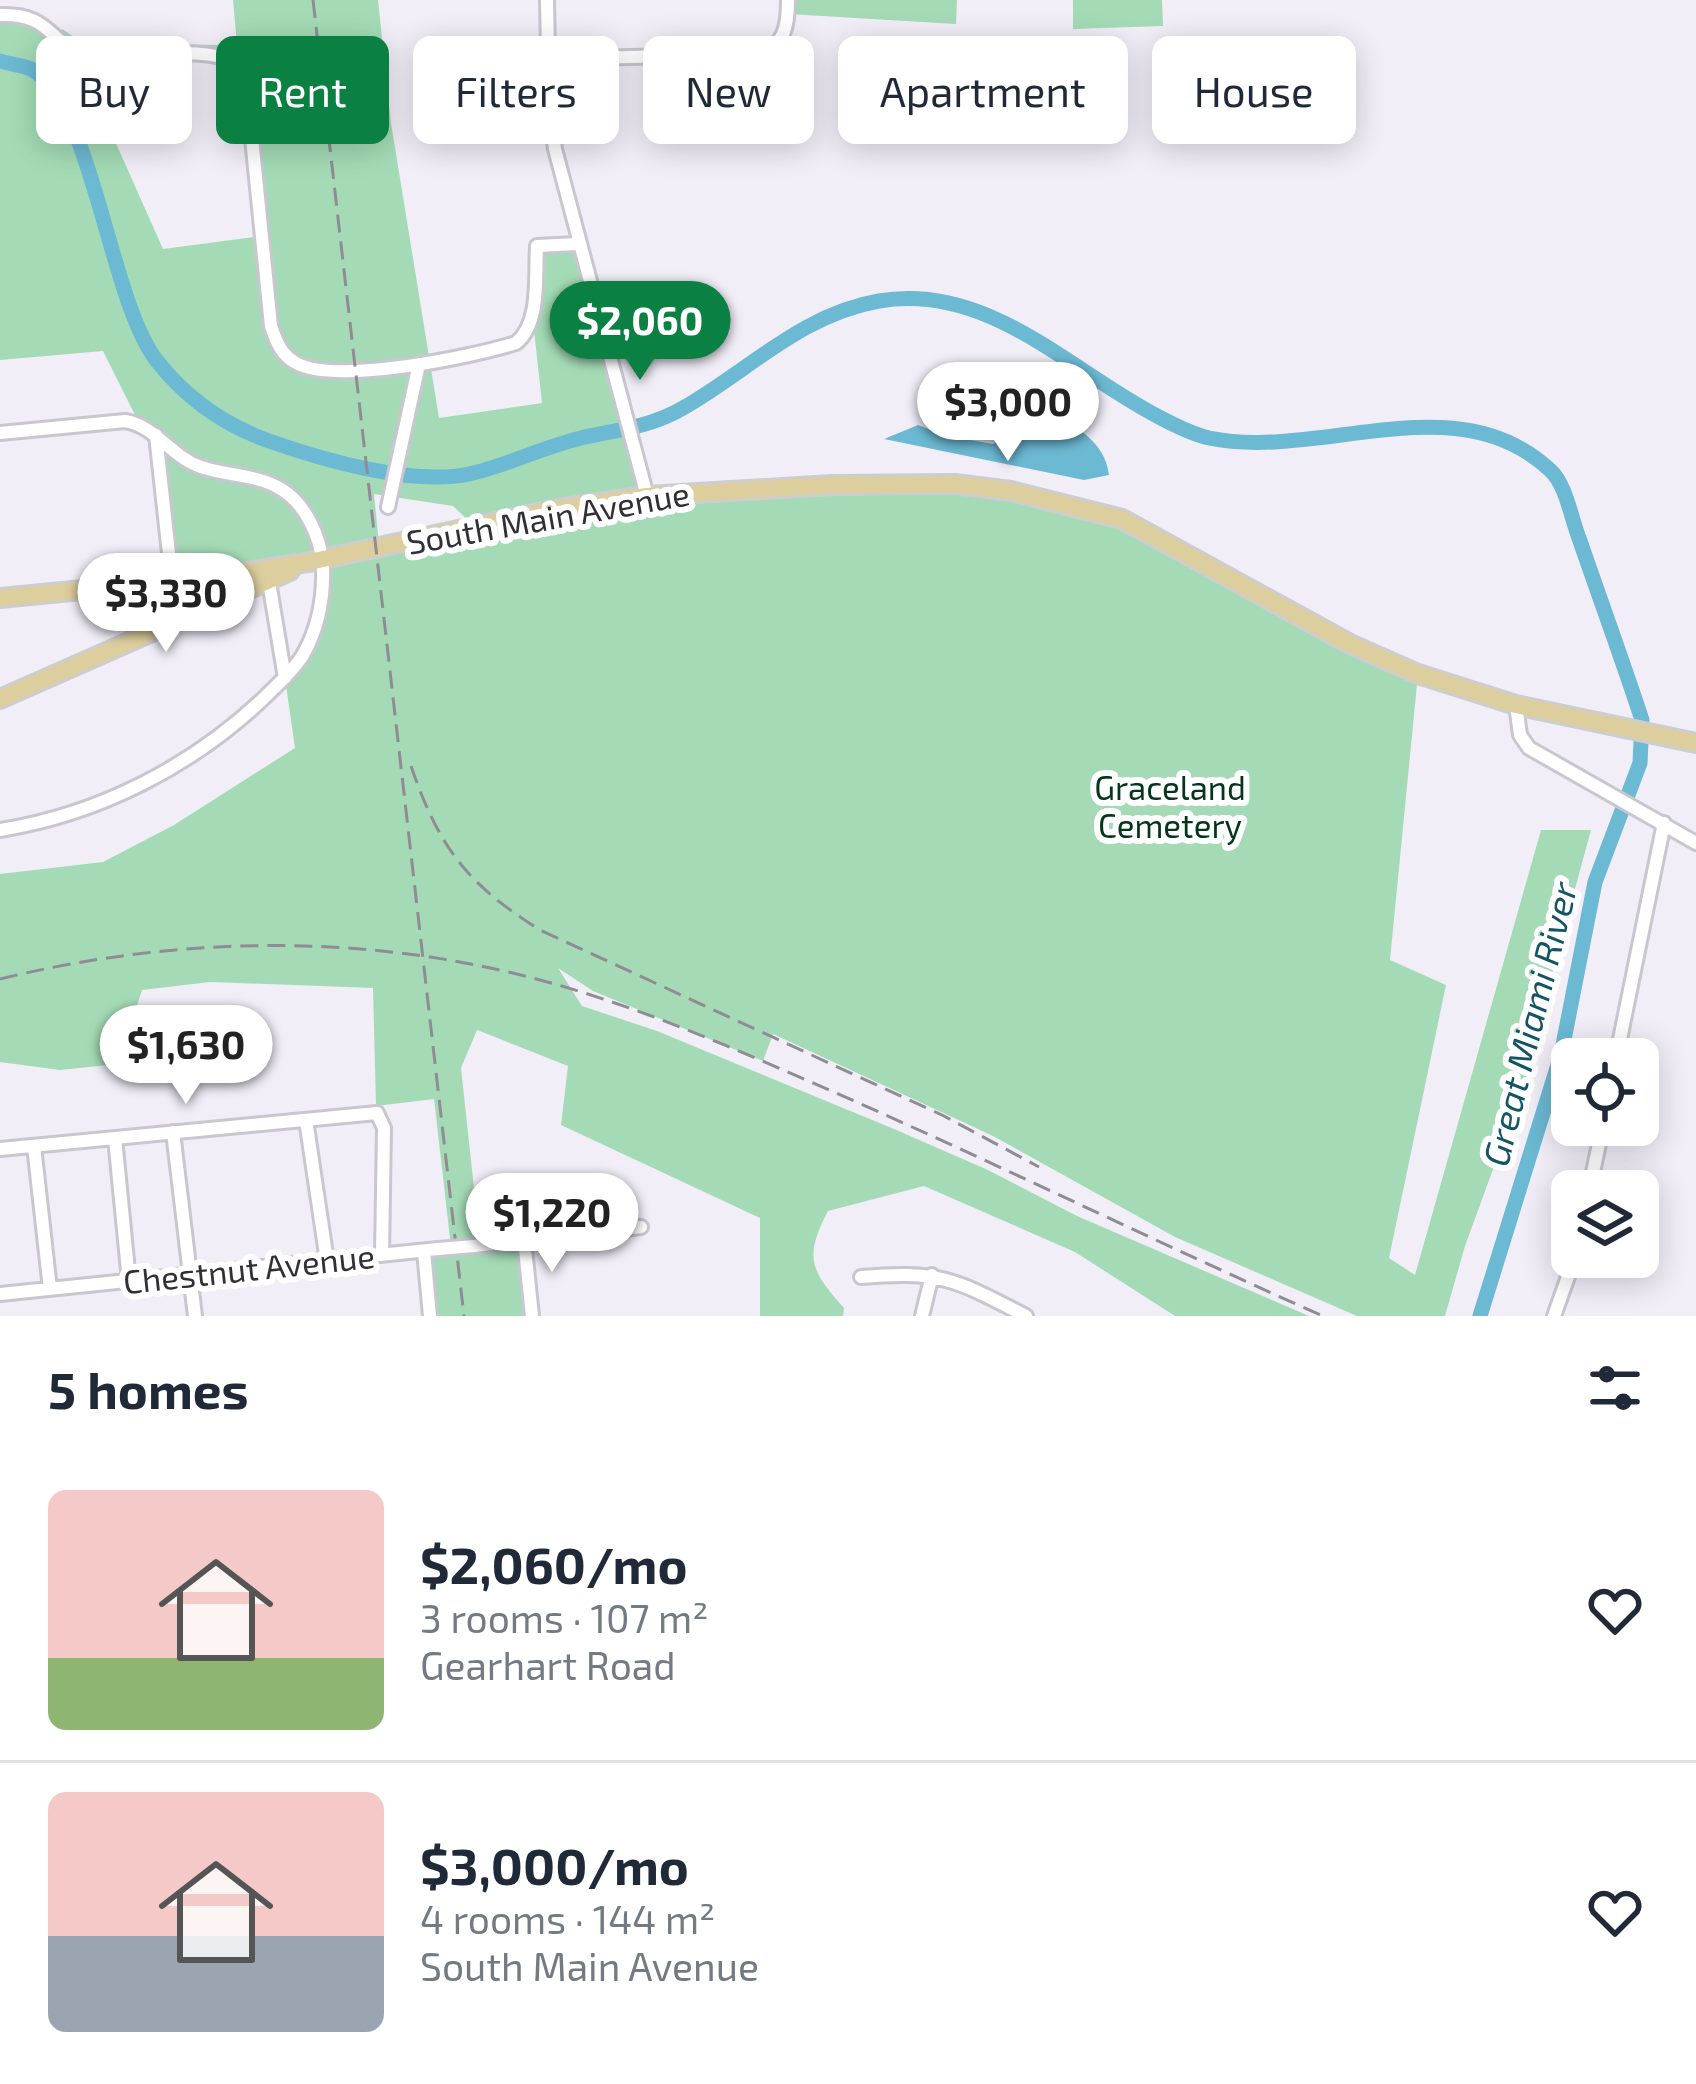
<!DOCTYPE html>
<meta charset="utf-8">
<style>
:root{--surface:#fff;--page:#f6f6f7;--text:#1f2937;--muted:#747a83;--line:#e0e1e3;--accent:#0b8043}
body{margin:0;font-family:"Exo 2",sans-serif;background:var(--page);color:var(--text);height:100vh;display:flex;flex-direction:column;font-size:45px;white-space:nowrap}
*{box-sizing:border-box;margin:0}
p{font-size:39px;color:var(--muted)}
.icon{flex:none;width:66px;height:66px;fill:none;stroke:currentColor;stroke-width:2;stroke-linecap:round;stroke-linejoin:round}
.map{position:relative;height:1316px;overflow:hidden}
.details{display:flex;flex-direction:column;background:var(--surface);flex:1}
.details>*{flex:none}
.banner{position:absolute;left:36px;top:36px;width:1626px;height:108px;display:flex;gap:24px}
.tools{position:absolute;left:1551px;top:1038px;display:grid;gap:24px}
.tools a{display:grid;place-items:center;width:108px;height:108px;border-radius:18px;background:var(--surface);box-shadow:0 6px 30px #0003;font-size:60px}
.price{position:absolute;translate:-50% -102px;padding:0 27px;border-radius:42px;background:#fff;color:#222;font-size:39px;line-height:78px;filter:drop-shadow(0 3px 6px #0008)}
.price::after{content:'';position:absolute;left:50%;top:72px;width:36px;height:27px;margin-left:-18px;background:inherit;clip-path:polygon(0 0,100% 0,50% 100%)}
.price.selected{background:var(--accent);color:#fff}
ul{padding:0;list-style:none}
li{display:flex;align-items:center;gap:36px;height:300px;padding:0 48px}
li+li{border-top:3px solid var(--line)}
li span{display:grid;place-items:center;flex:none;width:336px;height:240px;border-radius:18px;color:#555}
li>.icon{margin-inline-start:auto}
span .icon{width:144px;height:144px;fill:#fffc;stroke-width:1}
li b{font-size:51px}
h2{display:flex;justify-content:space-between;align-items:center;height:144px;padding:0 48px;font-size:51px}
.chip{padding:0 42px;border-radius:18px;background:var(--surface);box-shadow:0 6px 30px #0003;font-size:42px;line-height:108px}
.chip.selected{background:var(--accent);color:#fff}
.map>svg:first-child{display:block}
.green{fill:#a4dbb6;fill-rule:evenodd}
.water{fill:#6cb9d3}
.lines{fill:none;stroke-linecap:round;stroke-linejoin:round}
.river{stroke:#6cb9d3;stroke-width:15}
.minor-casing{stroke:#c9c6d0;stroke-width:18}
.major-casing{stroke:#cecdce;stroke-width:22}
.minor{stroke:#fff;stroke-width:12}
.major{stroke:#ddce9e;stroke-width:16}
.rail{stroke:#8f8c93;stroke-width:3;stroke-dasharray:18 9;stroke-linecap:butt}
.minor-bridge-casing{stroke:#c9c6d0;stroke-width:18;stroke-linecap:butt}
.minor-bridge{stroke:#fff;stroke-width:12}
.labels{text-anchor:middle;stroke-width:12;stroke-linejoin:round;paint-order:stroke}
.street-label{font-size:33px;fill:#323034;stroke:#fff}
.park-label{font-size:33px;fill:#04361c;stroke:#fff}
.water-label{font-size:36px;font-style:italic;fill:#135466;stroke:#fff}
</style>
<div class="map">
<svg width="1696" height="1316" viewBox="0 0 1696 1316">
<rect width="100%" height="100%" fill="#f1eef8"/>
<path class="green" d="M233,0h145l13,123 48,295 103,-15 -8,-73 7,-82 36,-4 70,252 308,-12 167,35 296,155 -28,286 56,25 -57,273 26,17 126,-445h50l-40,147 -16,77 -70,192 -20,70h-88l-182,-79 -182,-101 -220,-102 -10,27 -170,-70 -35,-23 24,38 75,25 237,98 94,41 89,46 232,100h-134l-100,-64 -151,-66 -96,25c-24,46 -18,59 16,97l-1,8h-83v-98l-199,-93 7,-59 -91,-36 -16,38 19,176 44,-5 8,77h-102l-6,-65 27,-4 -17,-148 -58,7 -3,-118 -163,-6 -68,8 -24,74 -58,6 -60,-8v-188l103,-12 71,-37 121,-77 -10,-70 39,-76 -1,-42 -101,23 -6,14 -90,47 -6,-58 51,-4 -15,-146 -17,-13 -36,-72 -103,9v-345l23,-1 38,22 1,-7 23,15 152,1zM100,56l125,1 14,6 23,173 -99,13 -65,-146zM374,494l79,12 20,19 -94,20z
M788,0h169l-1,24 -168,-10z
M1073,0h89l1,26 -90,3z"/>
<path class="water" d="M1047,407c26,19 58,33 62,68l-25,5 -200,-41 34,-14 29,11 46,8 18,-13 14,-22z"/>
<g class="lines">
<path class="river" d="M0,61c9,3 23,4 31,8 62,35 78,231 126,292 30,38 67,64 112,80 54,19 144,45 200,33 37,-8 74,-27 112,-36 35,-8 70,-11 102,-30 65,-37 119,-94 196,-107 109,-19 192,71 280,116 15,8 33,17 50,21 112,23 247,-56 341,32 16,14 21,48 29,68 21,61 43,121 63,182l-2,43 -45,119 -34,173 -81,261"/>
<g class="minor-casing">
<path id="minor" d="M547,0l2,103 6,46 92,347
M0,15c51,-2 48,28 82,37 51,13 107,-11 157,11l7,16 25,247c5,15 10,29 25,37 40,22 175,-6 220,-20 25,-20 19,-67 21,-97l40,-2
M546,59l212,-5c27,-8 30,-28 30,-54
M0,433l125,-12c31,5 46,36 76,46 26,9 55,7 80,22 25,15 40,49 42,78 1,31 -4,60 -20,88 -9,15 -24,28 -37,41 -73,70 -166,118 -266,134
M156,435l16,146
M388,507l31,-143
M268,576l17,102
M1516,705l4,30 9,13 167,95
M1616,1059l48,-236
M306,1120l21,141
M173,1132l22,184
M115,1138l14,143
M34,1146l16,143
M0,1149l377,-36 7,15 -2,127
M1589,1191l14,-66
M524,1239l8,77
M474,1246l167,-19
M424,1251l6,65
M861,1277c80,-7 95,3 165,39
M0,1294l438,-45
M922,1316l10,-41
M1554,1316l21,-59"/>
</g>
<g class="major-casing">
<path id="major" d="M0,598l215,-21 94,-15 248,-53 90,-13 185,-11 123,-1 56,7 111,28 228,125 68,30 98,31 180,38
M0,699l290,-128"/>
</g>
<use href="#minor" class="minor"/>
<use href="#major" class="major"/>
<path class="rail" d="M313,0l151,1316
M411,766c28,82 56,118 129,164l404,186 95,51
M0,979c164,-40 338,-46 504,-8 115,26 224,75 332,122 164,72 324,151 487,223"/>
<g class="minor-bridge-casing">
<path id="minor-bridge" d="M438,1249l36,-3"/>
</g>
<use href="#minor-bridge" class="minor-bridge"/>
</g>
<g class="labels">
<g class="street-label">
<text transform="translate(548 518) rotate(-10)" y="12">South Main Avenue</text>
<text transform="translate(249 1269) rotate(-6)" y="12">Chestnut Avenue</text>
</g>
<g class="park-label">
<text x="1170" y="800">Graceland<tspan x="1170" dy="38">Cemetery</tspan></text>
</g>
<g class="water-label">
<text transform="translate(1530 1024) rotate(-76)" y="13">Great Miami River</text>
</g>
</g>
</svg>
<div class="tools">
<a><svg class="icon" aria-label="locate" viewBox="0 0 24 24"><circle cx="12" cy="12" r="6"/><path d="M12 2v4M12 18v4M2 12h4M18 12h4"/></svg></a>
<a><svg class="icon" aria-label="layers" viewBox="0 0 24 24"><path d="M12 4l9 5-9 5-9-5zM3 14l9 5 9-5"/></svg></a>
</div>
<b class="price selected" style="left:640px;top:383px">$2,060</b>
<b class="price" style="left:1008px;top:464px">$3,000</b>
<b class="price" style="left:166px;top:655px">$3,330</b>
<b class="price" style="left:186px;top:1107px">$1,630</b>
<b class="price" style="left:552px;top:1275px">$1,220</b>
<div class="banner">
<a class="chip">Buy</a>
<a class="chip selected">Rent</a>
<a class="chip">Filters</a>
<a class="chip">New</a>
<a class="chip">Apartment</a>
<a class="chip">House</a>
</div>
</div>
<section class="details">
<h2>5 homes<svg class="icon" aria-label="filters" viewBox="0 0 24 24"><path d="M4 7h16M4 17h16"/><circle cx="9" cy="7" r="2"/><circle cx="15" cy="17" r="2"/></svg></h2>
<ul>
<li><span style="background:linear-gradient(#f6c9c9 70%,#8fb573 0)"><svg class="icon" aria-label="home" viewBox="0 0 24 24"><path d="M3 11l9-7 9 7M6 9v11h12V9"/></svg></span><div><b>$2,060/mo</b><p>3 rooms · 107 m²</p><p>Gearhart Road</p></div><svg class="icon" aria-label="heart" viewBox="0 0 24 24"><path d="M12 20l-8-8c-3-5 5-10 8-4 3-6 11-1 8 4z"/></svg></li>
<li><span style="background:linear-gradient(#f6c9c9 60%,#9aa5b1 0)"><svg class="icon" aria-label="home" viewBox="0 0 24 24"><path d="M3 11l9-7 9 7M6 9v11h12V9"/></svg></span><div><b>$3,000/mo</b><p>4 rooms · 144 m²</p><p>South Main Avenue</p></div><svg class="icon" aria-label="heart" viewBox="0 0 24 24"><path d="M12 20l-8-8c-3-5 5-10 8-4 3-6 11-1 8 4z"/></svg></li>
</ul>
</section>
